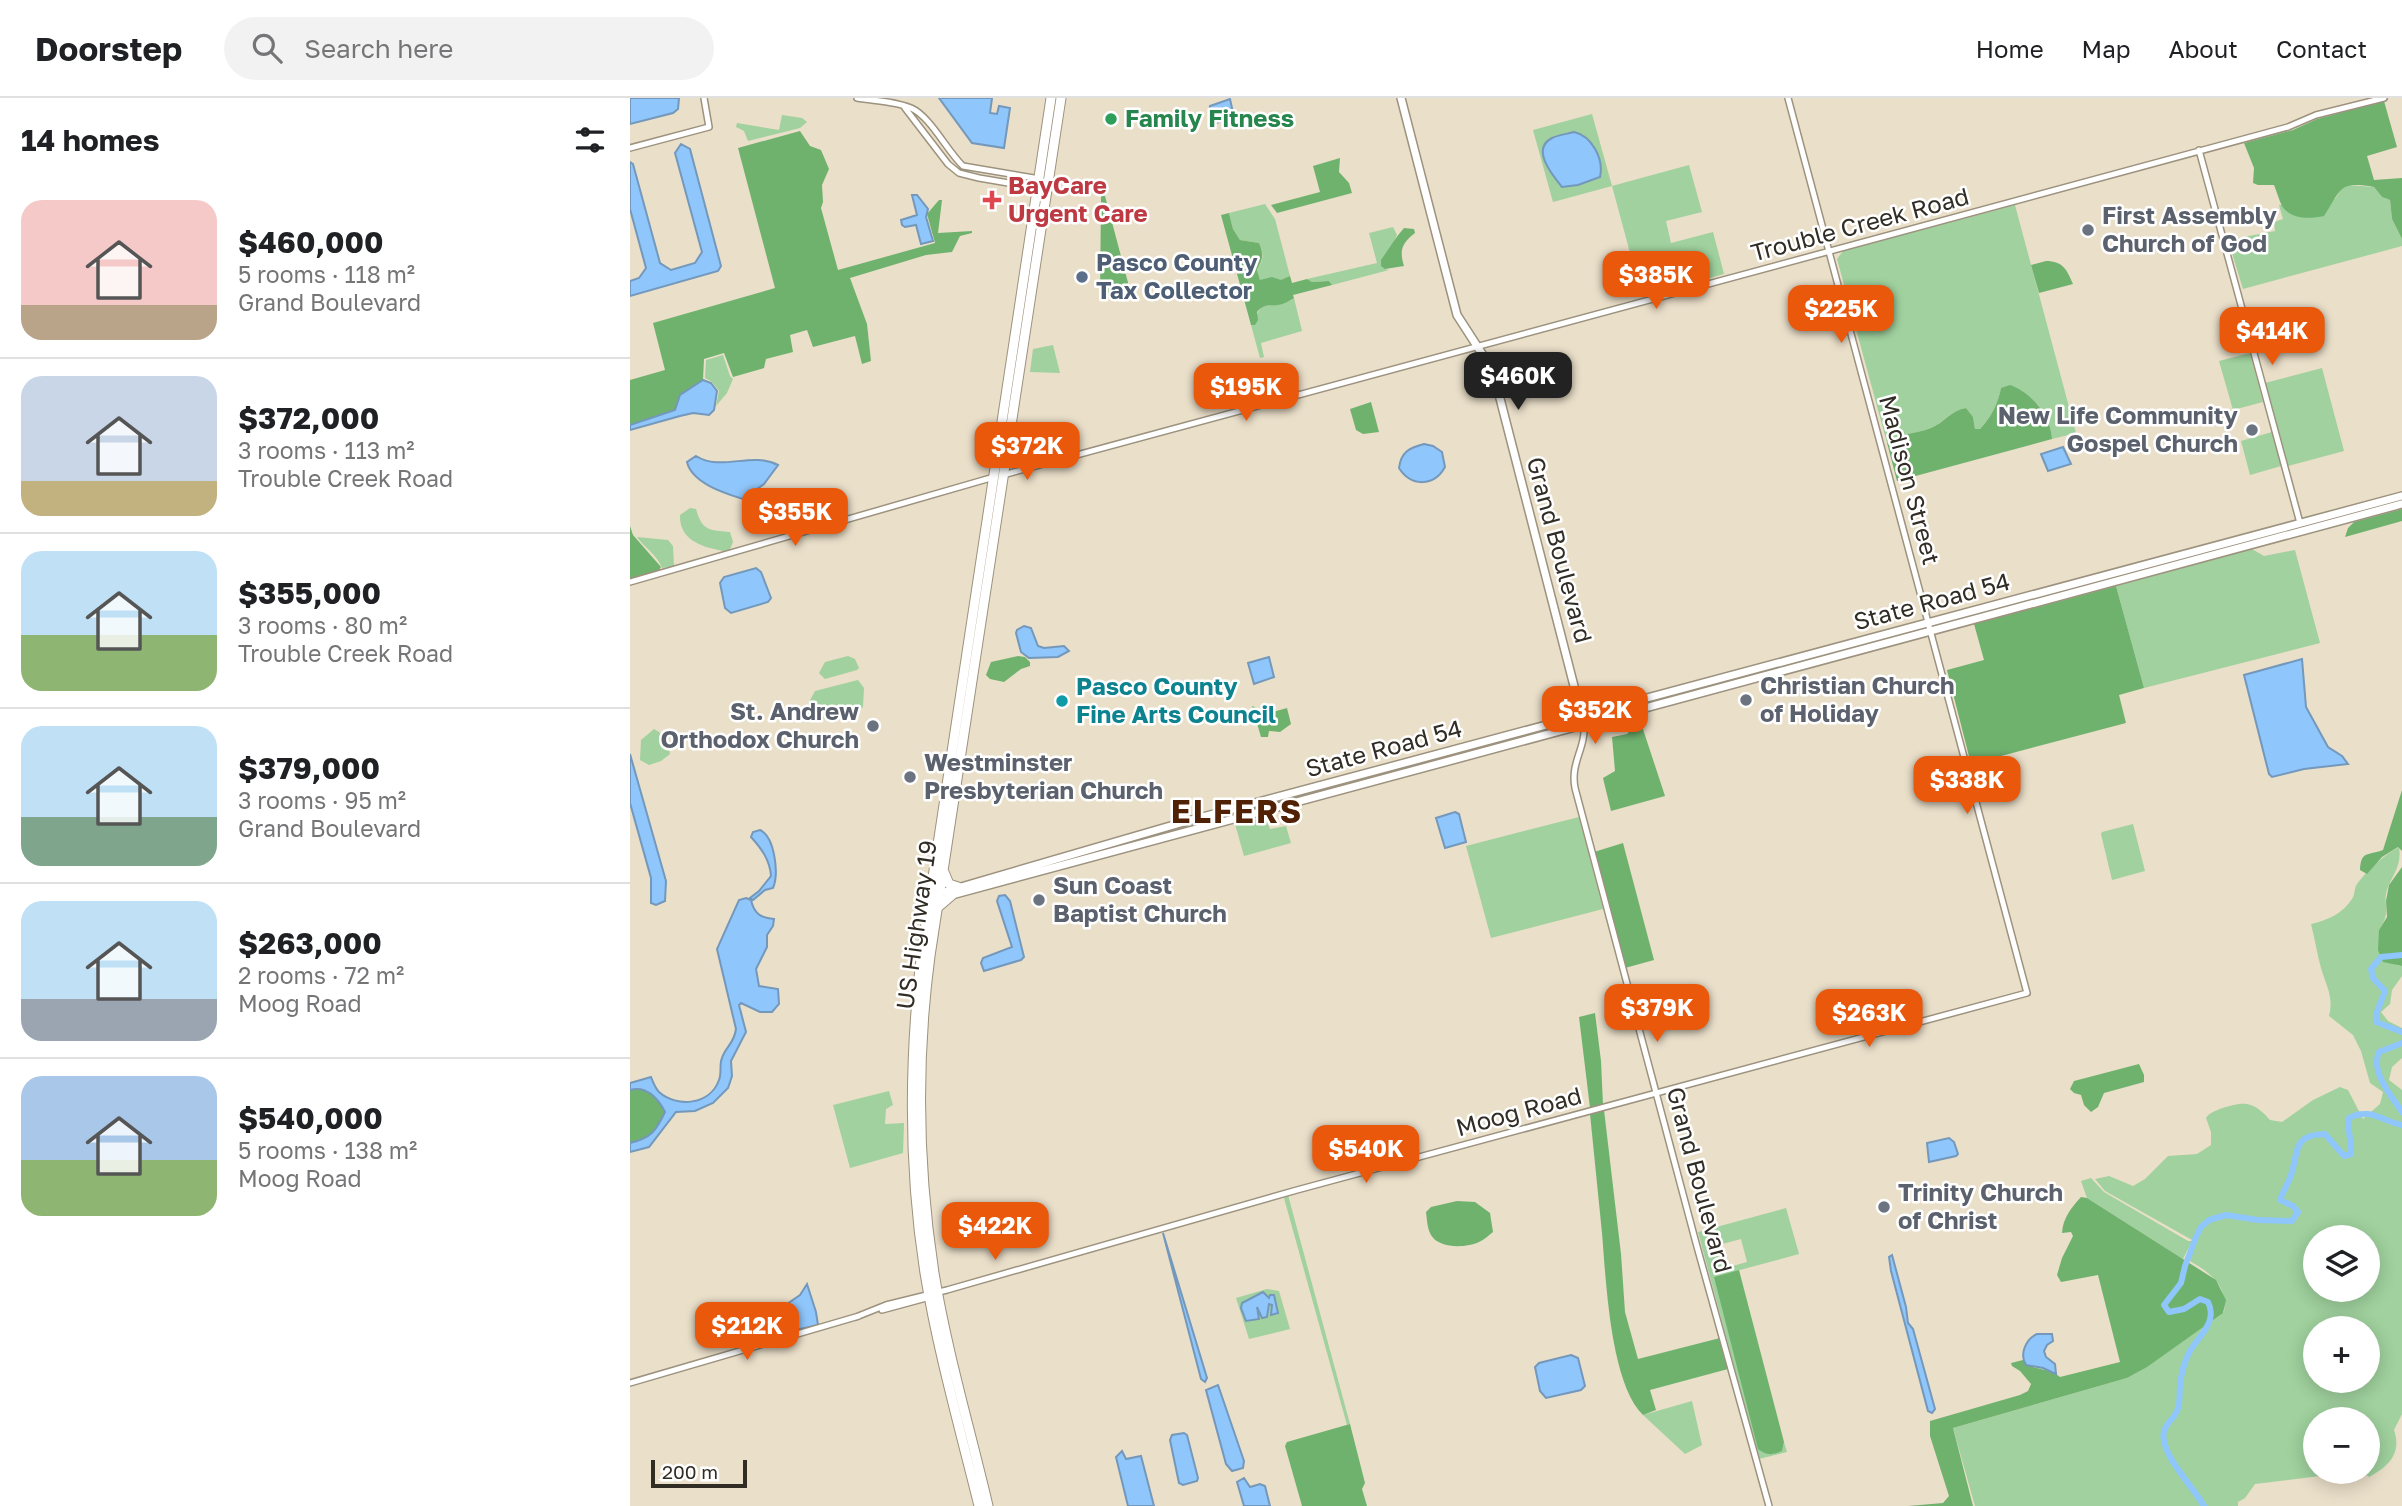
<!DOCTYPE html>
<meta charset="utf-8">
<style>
:root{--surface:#fff;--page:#f2f2f2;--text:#202124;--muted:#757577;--line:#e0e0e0;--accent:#ea580c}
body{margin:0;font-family:"Golos Text",sans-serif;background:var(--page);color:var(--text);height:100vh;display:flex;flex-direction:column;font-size:26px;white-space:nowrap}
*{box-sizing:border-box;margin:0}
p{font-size:23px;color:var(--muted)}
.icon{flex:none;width:38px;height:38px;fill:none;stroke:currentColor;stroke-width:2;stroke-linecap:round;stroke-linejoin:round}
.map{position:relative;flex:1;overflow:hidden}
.details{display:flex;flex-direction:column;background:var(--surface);width:630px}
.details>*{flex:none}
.tools{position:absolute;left:1673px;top:1127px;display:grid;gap:14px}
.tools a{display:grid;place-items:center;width:77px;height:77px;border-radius:50%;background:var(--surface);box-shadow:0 4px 18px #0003;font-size:35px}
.scale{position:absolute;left:21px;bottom:18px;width:96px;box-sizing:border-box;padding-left:7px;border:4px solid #312d25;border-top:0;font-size:19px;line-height:24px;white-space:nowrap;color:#312d25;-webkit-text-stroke:5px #fff;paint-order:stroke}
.price{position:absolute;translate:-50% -60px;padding:0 16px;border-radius:14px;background:var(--accent);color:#fff;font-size:23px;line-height:46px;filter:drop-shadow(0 2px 4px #0008)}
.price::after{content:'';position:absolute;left:50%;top:42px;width:21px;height:16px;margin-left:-10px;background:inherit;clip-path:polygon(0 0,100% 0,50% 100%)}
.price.current{background:#222;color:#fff}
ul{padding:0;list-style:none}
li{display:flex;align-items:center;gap:21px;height:175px;padding:0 21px}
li+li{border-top:2px solid var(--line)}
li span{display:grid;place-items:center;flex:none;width:196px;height:140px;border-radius:21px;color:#555}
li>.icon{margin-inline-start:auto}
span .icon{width:84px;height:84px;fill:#fffc;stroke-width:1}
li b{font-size:30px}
h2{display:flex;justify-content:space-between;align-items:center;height:84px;padding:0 21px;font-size:30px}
header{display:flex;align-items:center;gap:42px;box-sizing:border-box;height:98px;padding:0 35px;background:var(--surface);border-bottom:2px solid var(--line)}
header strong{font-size:33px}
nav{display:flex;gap:38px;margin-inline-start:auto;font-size:24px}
.search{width:490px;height:63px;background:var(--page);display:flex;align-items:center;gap:18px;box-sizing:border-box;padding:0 24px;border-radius:38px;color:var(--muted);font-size:26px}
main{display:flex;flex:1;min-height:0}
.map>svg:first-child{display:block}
.green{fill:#a0d19e;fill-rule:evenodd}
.forest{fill:#6fb26e}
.water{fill:#8fc6fb;stroke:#7398bb;stroke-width:2}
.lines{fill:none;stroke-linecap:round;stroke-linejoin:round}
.river{stroke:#8fc6fb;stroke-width:6}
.minor-casing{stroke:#9c927e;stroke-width:8}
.major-casing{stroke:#9c927e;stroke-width:10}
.highway-casing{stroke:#9c927e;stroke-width:11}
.minor{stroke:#fff;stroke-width:5}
.major{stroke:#fff;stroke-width:7}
.highway{stroke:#fff;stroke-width:9}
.leisure-dot{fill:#2e9e5b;stroke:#fff;stroke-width:2.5}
.health-dot{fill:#e0444e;stroke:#fff;stroke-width:2.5}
.worship-dot{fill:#6b7280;stroke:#fff;stroke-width:2.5}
.service-dot{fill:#5c6f8a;stroke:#fff;stroke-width:2.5}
.culture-dot{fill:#0f9aa8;stroke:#fff;stroke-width:2.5}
.labels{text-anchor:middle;stroke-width:5;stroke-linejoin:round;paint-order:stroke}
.leisure-label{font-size:24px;font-weight:bold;fill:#27864d;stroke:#fff;text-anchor:start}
.health-label{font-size:24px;font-weight:bold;fill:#be3a42;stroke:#fff;text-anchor:start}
.worship-label{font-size:24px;font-weight:bold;fill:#5b616d;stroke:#fff;text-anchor:start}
.street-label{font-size:24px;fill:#312d25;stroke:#fff}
.service-label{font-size:24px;font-weight:bold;fill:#4e5e75;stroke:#fff;text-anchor:start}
.culture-label{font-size:24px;font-weight:bold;fill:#0d838f;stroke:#fff;text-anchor:start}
.district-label{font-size:32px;font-weight:bold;letter-spacing:2px;fill:#512106;stroke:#fff}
</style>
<header>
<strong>Doorstep</strong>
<div class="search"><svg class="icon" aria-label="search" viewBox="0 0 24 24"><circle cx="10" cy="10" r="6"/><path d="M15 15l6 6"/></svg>Search here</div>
<nav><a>Home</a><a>Map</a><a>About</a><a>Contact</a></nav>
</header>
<main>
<section class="details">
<h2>14 homes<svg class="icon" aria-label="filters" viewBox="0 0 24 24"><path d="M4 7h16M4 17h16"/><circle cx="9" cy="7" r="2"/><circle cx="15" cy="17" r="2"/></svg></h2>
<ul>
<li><span style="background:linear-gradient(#f6c9c9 75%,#b9a48a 0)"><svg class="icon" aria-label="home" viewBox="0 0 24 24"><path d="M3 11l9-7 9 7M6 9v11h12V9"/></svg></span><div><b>$460,000</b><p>5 rooms · 118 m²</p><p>Grand Boulevard</p></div></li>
<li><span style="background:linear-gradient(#c9d6e8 75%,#c2b280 0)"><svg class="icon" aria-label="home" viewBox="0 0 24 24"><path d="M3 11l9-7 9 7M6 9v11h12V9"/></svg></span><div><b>$372,000</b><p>3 rooms · 113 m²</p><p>Trouble Creek Road</p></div></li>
<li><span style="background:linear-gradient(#bfe0f5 60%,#8fb573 0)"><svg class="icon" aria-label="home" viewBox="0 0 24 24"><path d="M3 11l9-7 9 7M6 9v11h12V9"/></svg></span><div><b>$355,000</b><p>3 rooms · 80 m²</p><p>Trouble Creek Road</p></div></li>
<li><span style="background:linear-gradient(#bfe0f5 65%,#7fa58c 0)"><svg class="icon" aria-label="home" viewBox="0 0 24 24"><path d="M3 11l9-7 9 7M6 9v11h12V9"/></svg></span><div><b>$379,000</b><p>3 rooms · 95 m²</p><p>Grand Boulevard</p></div></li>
<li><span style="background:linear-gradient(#bfe0f5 70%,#9aa5b1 0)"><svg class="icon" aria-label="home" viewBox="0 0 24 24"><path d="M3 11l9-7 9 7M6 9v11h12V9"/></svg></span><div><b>$263,000</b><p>2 rooms · 72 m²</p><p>Moog Road</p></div></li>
<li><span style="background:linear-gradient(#a9c7e8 60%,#8fb573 0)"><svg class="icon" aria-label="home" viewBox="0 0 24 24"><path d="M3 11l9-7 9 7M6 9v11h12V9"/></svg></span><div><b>$540,000</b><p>5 rooms · 138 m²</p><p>Moog Road</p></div></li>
</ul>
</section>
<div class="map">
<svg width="1772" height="1408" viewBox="0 0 1772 1408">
<rect width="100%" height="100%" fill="#eadfc9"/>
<path class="green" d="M962,16l20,72 77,-21 13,47 -36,9 5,22 42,-11 11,42 -82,23 -30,-111 -59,16 -20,-72z
M152,17l20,3 5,4 -7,6 -52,13 -4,-10 -8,-4 1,-4 42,7z
M1717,87l27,2 8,10 8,3 2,19 10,20v7l-159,43 -15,-49 47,-9 -1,-9 9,-3 -4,-14 56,-6 7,-11z
M635,106l10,15 15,57 -9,5 -21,-1 -3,-10c7,-11 7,-16 2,-27l-19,-3 -7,-11 -4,-16z
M1385,107l61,228 -24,6c-1,-16 -9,-33 -24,-43 -7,-4 -19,-6 -27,-8 -3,17 -10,28 -21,41h-5l-2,-12 -7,-9c-15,2 -22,14 -35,20 -15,6 -31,6 -44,15l-50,-184 6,-8z
M763,129l4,8 -6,14 -6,6v14l4,1 -57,15 -3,-4 -17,1 -5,-3 70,-16 -8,-30z
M664,200l8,33 -41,12 3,14 -4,1 -9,-33h4c3,-18 5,-20 22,-20 6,0 12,-4 17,-7z
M423,247l7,28 -30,-1 3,-23z
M1620,255l13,49 -30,8 -14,-49z
M93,257l7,21 3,3 -6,14 -11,13 3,-15 -7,-9 -7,-4 1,-18z
M1692,270l22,83 -56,15 -23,-83z
M1642,334l9,34 -31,9 -9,-34z
M60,410l6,1c6,22 13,21 34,23l3,10 -4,10c-22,-4 -50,-9 -49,-37z
M7,439l31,3 5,6 1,20 -12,2c-4,-12 -18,-21 -25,-31z
M1622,451l12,7 31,-6 25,93 -176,45 -28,-102z
M218,558l7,3 4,9 -2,2 -32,9 -6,-6 6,-11z
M228,582l6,8 -1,19 -9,6 -48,10 1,-17 8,-15z
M24,631c11,6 14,12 16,25l-9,7 -12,4 -9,-5 1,-20z
M635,719l5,12 16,-3 5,17 -47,13 -9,-32z
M949,719l24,92 -112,29 -25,-92z
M1503,726l12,47 -33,9 -11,-46 1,-2z
M1769,749c3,18 -6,27 -11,40 -7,18 5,22 -9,43l17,35 6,1v10l-10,14 -2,14 -9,8 7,9 14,7v30l-10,9 -3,13 13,10v324l-8,16c8,23 -5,36 -25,47l-7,-5h6v-4l5,-1 2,-24 -7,7v-31h-53v53h37l-97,12 -10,14 -7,4v4h-263l-22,-78 174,-50 19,-11 78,-55c4,-27 -14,-39 -34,-51l3,-15 -1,-6 -87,-49 -10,-12 14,-3 24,10 12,-7 23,-23 29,-2 14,-9v-13l-5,-14c4,-8 32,-16 41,-14 10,2 17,9 23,16l12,2 31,-22 27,-13 8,3 15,29 17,-15 3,-12 -13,-9 -9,-32 -8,-16 -24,-19c5,-19 -3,-31 -8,-48 -4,-14 -6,-29 -10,-44 17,-4 31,-10 41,-25 3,-4 2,-11 5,-15 11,-15 26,-28 42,-37zM1685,1139h53v53h-53zM1685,1230h53v53h-53z
M259,993l4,14 -7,4 -1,15 19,-1 -1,30 -53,15 -17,-63z
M1461,1080l13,14 84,49h4l-9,18 -96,-61 -6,-17z
M658,1097l62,229 -3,1 -63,-227z
M1156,1110l13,46 -85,23 68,174 2,-9 3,10 -28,7 -61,-227zM1111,1141l6,23 -25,7 -7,-23z
M637,1191l12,2 11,38 -41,10 -13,-41z
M1062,1303l10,44 -17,9 -42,-39z"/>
<path class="forest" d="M1754,3l13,46 -30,9 7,24 28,-2v61l-10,-20 -2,-19 -8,-3 -8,-10c-36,-6 -32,2 -50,29 -14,3 -33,4 -42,-10 -3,-6 -5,-14 -8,-21h-16l-5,-2 1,-15 -10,-25 49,-13 24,-11z
M170,33l10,15 11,4 8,19 -7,16 1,17 -2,6 17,62 97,-27 -8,-29 12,-14h3l-4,33 34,-2v2l-12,3 -8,16 -26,3 -76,23 17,46 4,37 -9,3 -7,-28 -42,11 -6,-17 -17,5 3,17 -27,7 -2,9 -3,1 -28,8 -9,-24 -20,6 -1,21 -23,15 -5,15 -45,15v-45l35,-10 -12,-47 122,-35 -37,-140z
M710,60l-1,14 10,11 3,10 -75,20 -6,-8 49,-13 -7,-26z
M471,98h4l25,94 -30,8z
M599,115l4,16 7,11 19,3c5,11 4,16 -2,27l3,10 12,-3 9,3 9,-4 2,7 15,-4 5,3 17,-1 3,4 -39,10 1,3c-5,3 -11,7 -16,7 -10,1 -14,-1 -21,7l1,8 -3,5h-4l-30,-110z
M774,130l10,1 1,4c-13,10 -16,17 -11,33l-19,3 -4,-3v-6c8,-11 14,-22 23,-32z
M1416,163c17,0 21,9 27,23l-34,9 -8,-28z
M1380,287c22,8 41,31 42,54l-155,42 -10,-38c13,-10 29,-9 44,-15 14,-6 20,-18 35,-20l7,9 2,12h5c11,-12 18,-25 21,-41z
M741,304l8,30 -16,2 -7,-4 -6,-21z
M1772,411v12l-57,16 3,-9 6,-6z
M0,428l3,9 28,32 -3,5 -28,8z
M1486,488l28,102 -25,7 7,28 -155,41 -24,-94 37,-10 -10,-36z
M388,558l7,1 5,5v4l-9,3 -17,13 -14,-3 -4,-4 5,-13z
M622,608l17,7 18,-5 4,16 -11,8 -11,-1 -1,6h-7z
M1010,622l25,76 -54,15 -8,-33 12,-7 -3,-34 15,-3z
M1772,692v61l-4,-4 -16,10 -15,17 -7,-4c1,-20 8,-14 23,-20z
M993,745l31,117 -29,8 -31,-116z
M1772,769v99l-19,-4 -5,-12 1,-20 8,-13 -1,-16 3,-16z
M965,915l6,48 2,44 -13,3 -11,-91z
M1509,966l5,11v7l-40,11 -6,14 -7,5 -7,-7 -3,-10 -7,-2 -4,-4 4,-8z
M8,989c12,3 21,14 27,25 -9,19 -14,26 -35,31v-53z
M974,1012l17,144 4,58 13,47 82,-21 8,31 -78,21 6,20 -13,5c-33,-32 -37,-136 -41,-182 -4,-40 -8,-79 -12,-119z
M1451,1099l6,1 129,82 10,20 -3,13 -76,54 -20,11 -174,50 20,78h-65l35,-3 6,-7 -19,-60v-15l90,-26 8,-4 3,-7 -11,-13 -8,-5 -1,-3 12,-3c8,11 26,7 37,17l60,-15 -22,-87 -37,7 -4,-7 5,-17 11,-22 -2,-4 -9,1c1,-15 9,-25 19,-36z
M827,1103l18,1 15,11 3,19c-4,3 -9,8 -14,10 -13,6 -40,7 -48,-7 -4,-7 -4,-16 -5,-23l5,-5z
M1109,1172l45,172 -2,9c-9,4 -15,5 -24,-2l-44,-172z
M720,1326l15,59 -3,6 5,17h-65l-17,-60 2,-4z"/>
<path class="water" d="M0,0h49l-1,11 -5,4 -43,11z
M309,0h53l-2,15 7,1 2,-8 11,2 -6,40 -32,-5z
M600,1l4,18 -21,7 -4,-7 1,-11z
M944,34c18,4 30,27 26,45l-22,8 -16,2c-9,-11 -32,-38 -10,-49 6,-3 15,-4 22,-6z
M51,46l9,5 31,117 -3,5 -88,25v-15l9,-3 7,-10 -16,-59v-47l3,2 27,99 11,7 24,-7 7,-11 -27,-99z
M282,97h5l11,14 -2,8 7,24 -12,3 -5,-19 -11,2 -3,-2 -1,-5 16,-5z
M73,282l8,3 6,8 -3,19 -5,5 -16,-2 -13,3 -50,14v-5l45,-15 5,-15z
M794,346l9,2 9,6 3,15c-11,20 -34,20 -46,1 2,-16 10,-20 25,-24z
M1433,349l8,17 -23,7 -7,-17z
M66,358c25,16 56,-5 82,9l-14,19 -21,15c-19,-6 -51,-16 -56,-37z
M126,470l5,4 10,26 -3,4 -37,11 -6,-5 -5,-25 4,-6z
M394,528l7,2 7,18 6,2 20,-2 5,5 -11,6 -29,1 -8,-6 -5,-19 1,-3z
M639,559l5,20 -20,7 -6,-21z
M1672,561l4,48 22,40 14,9 6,8 -44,5 -32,8 -3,-3 -25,-99z
M0,656l36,127 -1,20 -9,4 -5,-2v-25l-21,-75z
M825,714l4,2 7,28 -21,6 -9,-30z
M130,732c15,7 19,44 13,58l-8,2 -12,10 -3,-2 9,-7 12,-15c-1,-16 -10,-28 -20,-39l2,-5z
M375,797l5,6 14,56 -3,3 -37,11 -3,-8 2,-5 29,-11 -15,-46 2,-5z
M116,800l5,2c3,13 9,18 23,19l-1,7 -6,9v12l-11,22 3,17 19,3 1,15 -7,8h-12l-19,-9 -2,2 7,27 -15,29 1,15 -4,12 -15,15 -18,8 -19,1 -27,35 -19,5v-9c21,-5 26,-12 35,-31 -7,-14 -19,-27 -35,-22v-7l21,-6c2,5 4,11 8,15 18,16 51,13 60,-12 3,-7 0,-15 3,-22 4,-12 12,-14 14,-29l-19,-80 22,-49z
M1319,1040l5,4 4,12 -2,2 -27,6 -2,-19z
M533,1135l44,145 -2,4 -4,-3z
M1262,1157l14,52 2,16 5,6 22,80 -3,4 -4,-2 -37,-140 -2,-14z
M177,1186l9,28 2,13 -27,6 -4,-27 13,-9z
M633,1194l6,6 1,-3h4l4,18 -7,2 1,-10 -3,-1 -2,13 -5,1 -5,-11 2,12 -13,2 -5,-13 1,-5z
M1407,1236h15l1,7 -6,4 -3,6 2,6 9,7 1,10 -13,-6 -17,-3c-7,-11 0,-26 11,-31z
M941,1257l7,3 7,28 -4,4 -35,8 -6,-7 -5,-24 4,-4z
M588,1287l26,76 -1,7 -11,3 -6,-7 -20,-74z
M554,1335l3,2 11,43 -1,3 -14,4 -4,-2 -9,-43 2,-5z
M492,1353l4,8 15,-3 13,50h-26l-12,-49z
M614,1380l6,9 10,-3 5,2 5,20h-26l-7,-24z"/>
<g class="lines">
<path class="river" d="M1772,857l-21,2 -10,12 2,9 12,13 -8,21 -1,10 26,10
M1772,945l-23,9c-9,20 12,43 23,60
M1574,1408c-11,-19 -36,-44 -40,-65 -3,-14 6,-18 12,-28 5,-8 3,-18 4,-27 1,-11 3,-21 8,-31 7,-17 31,-31 20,-53l-8,-3 -16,10 -15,3 -5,-7 17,-22 4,-17 11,-29 5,-10 8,-7 17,-5 32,5 34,1 6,-9 -5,-6 -13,-6c3,-9 8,-16 11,-25 8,-24 1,-40 34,-41l19,22 7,-2c1,-12 -4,-23 -2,-36 20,-11 33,3 53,7"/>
<g class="minor-casing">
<path id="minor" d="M227,0c18,3 38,3 54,10 19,8 36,43 52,58l77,13
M275,10l43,56 11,9 20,5 59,10
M0,50l79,-21 -5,-29
M1569,52l101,373
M373,377l1285,-348 28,-12 68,-17
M0,484l364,-105
M954,626c2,25 -14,38 -9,64l121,455 73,263
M252,1212l48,-13
M226,1219l30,-12 61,-15 350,-100 730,-197 -239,-895
M0,1285l229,-67"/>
</g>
<g class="major-casing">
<path id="major" d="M771,0l56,217 31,48 7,16 87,338
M307,796l247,-72 1218,-326
M318,798l1454,-392"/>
</g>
<g class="highway-casing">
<path id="highway" d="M314,774l5,12 9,3
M308,809l14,-12
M349,1408c-19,-77 -41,-154 -54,-233 -17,-108 -16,-215 -3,-323l129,-852
M358,1408c-18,-77 -41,-154 -54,-233 -16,-104 -18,-212 -4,-317l131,-858"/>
</g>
<use href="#minor" class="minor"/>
<use href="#major" class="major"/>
<use href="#highway" class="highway"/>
</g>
<circle class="leisure-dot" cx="481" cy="21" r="7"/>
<path class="health-dot" d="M358.5 91.5h7v7h7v7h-7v7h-7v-7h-7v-7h7z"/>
<g class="worship-dot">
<circle cx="1458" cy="132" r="7"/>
<circle cx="1622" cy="332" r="7"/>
<circle cx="1116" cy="602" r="7"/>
<circle cx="243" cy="628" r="7"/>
<circle cx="280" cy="679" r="7"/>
<circle cx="409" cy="802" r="7"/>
<circle cx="1254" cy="1109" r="7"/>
</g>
<circle class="service-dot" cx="452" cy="179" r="7"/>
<circle class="culture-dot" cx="432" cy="603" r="7"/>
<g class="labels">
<g class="leisure-label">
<text x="495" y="29">Family Fitness</text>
</g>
<g class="health-label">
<text x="378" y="96">BayCare<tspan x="378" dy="28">Urgent Care</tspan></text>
</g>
<g class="worship-label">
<text x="1472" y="126">First Assembly<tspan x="1472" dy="28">Church of God</tspan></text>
<text x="1608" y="326" text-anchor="end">New Life Community<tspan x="1608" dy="28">Gospel Church</tspan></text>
<text x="1130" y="596">Christian Church<tspan x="1130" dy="28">of Holiday</tspan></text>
<text x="229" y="622" text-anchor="end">St. Andrew<tspan x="229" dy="28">Orthodox Church</tspan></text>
<text x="294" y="673">Westminster<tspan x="294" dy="28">Presbyterian Church</tspan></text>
<text x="423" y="796">Sun Coast<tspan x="423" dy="28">Baptist Church</tspan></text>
<text x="1268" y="1103">Trinity Church<tspan x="1268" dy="28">of Christ</tspan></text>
</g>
<g class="street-label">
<text transform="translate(1230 127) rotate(-15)" y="8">Trouble Creek Road</text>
<text transform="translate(1279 382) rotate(75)" y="8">Madison Street</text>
<text transform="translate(929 452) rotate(75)" y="8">Grand Boulevard</text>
<text transform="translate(1302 504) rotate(-15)" y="8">State Road 54</text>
<text transform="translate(754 651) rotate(-15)" y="8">State Road 54</text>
<text transform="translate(287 827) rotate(-82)" y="8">US Highway 19</text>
<text transform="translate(889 1014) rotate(-15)" y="8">Moog Road</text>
<text transform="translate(1069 1082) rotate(75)" y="8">Grand Boulevard</text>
</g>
<g class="service-label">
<text x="466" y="173">Pasco County<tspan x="466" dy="28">Tax Collector</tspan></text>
</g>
<g class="culture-label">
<text x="446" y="597">Pasco County<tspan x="446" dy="28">Fine Arts Council</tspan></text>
</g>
<g class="district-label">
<text x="607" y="725">ELFERS</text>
</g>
</g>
</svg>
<div class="tools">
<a><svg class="icon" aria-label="layers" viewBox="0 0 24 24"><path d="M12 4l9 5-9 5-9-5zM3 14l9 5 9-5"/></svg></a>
<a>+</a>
<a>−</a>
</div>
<div class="scale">200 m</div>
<b class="price" style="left:1026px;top:213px">$385K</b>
<b class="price" style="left:1211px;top:247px">$225K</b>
<b class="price" style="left:1642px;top:269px">$414K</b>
<b class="price current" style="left:888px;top:314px">$460K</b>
<b class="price" style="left:616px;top:325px">$195K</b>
<b class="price" style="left:397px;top:384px">$372K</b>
<b class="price" style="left:165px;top:450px">$355K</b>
<b class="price" style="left:965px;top:648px">$352K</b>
<b class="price" style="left:1337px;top:718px">$338K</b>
<b class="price" style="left:1027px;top:946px">$379K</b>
<b class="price" style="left:1239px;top:951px">$263K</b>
<b class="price" style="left:736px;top:1087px">$540K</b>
<b class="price" style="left:365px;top:1164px">$422K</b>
<b class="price" style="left:117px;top:1264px">$212K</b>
</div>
</main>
